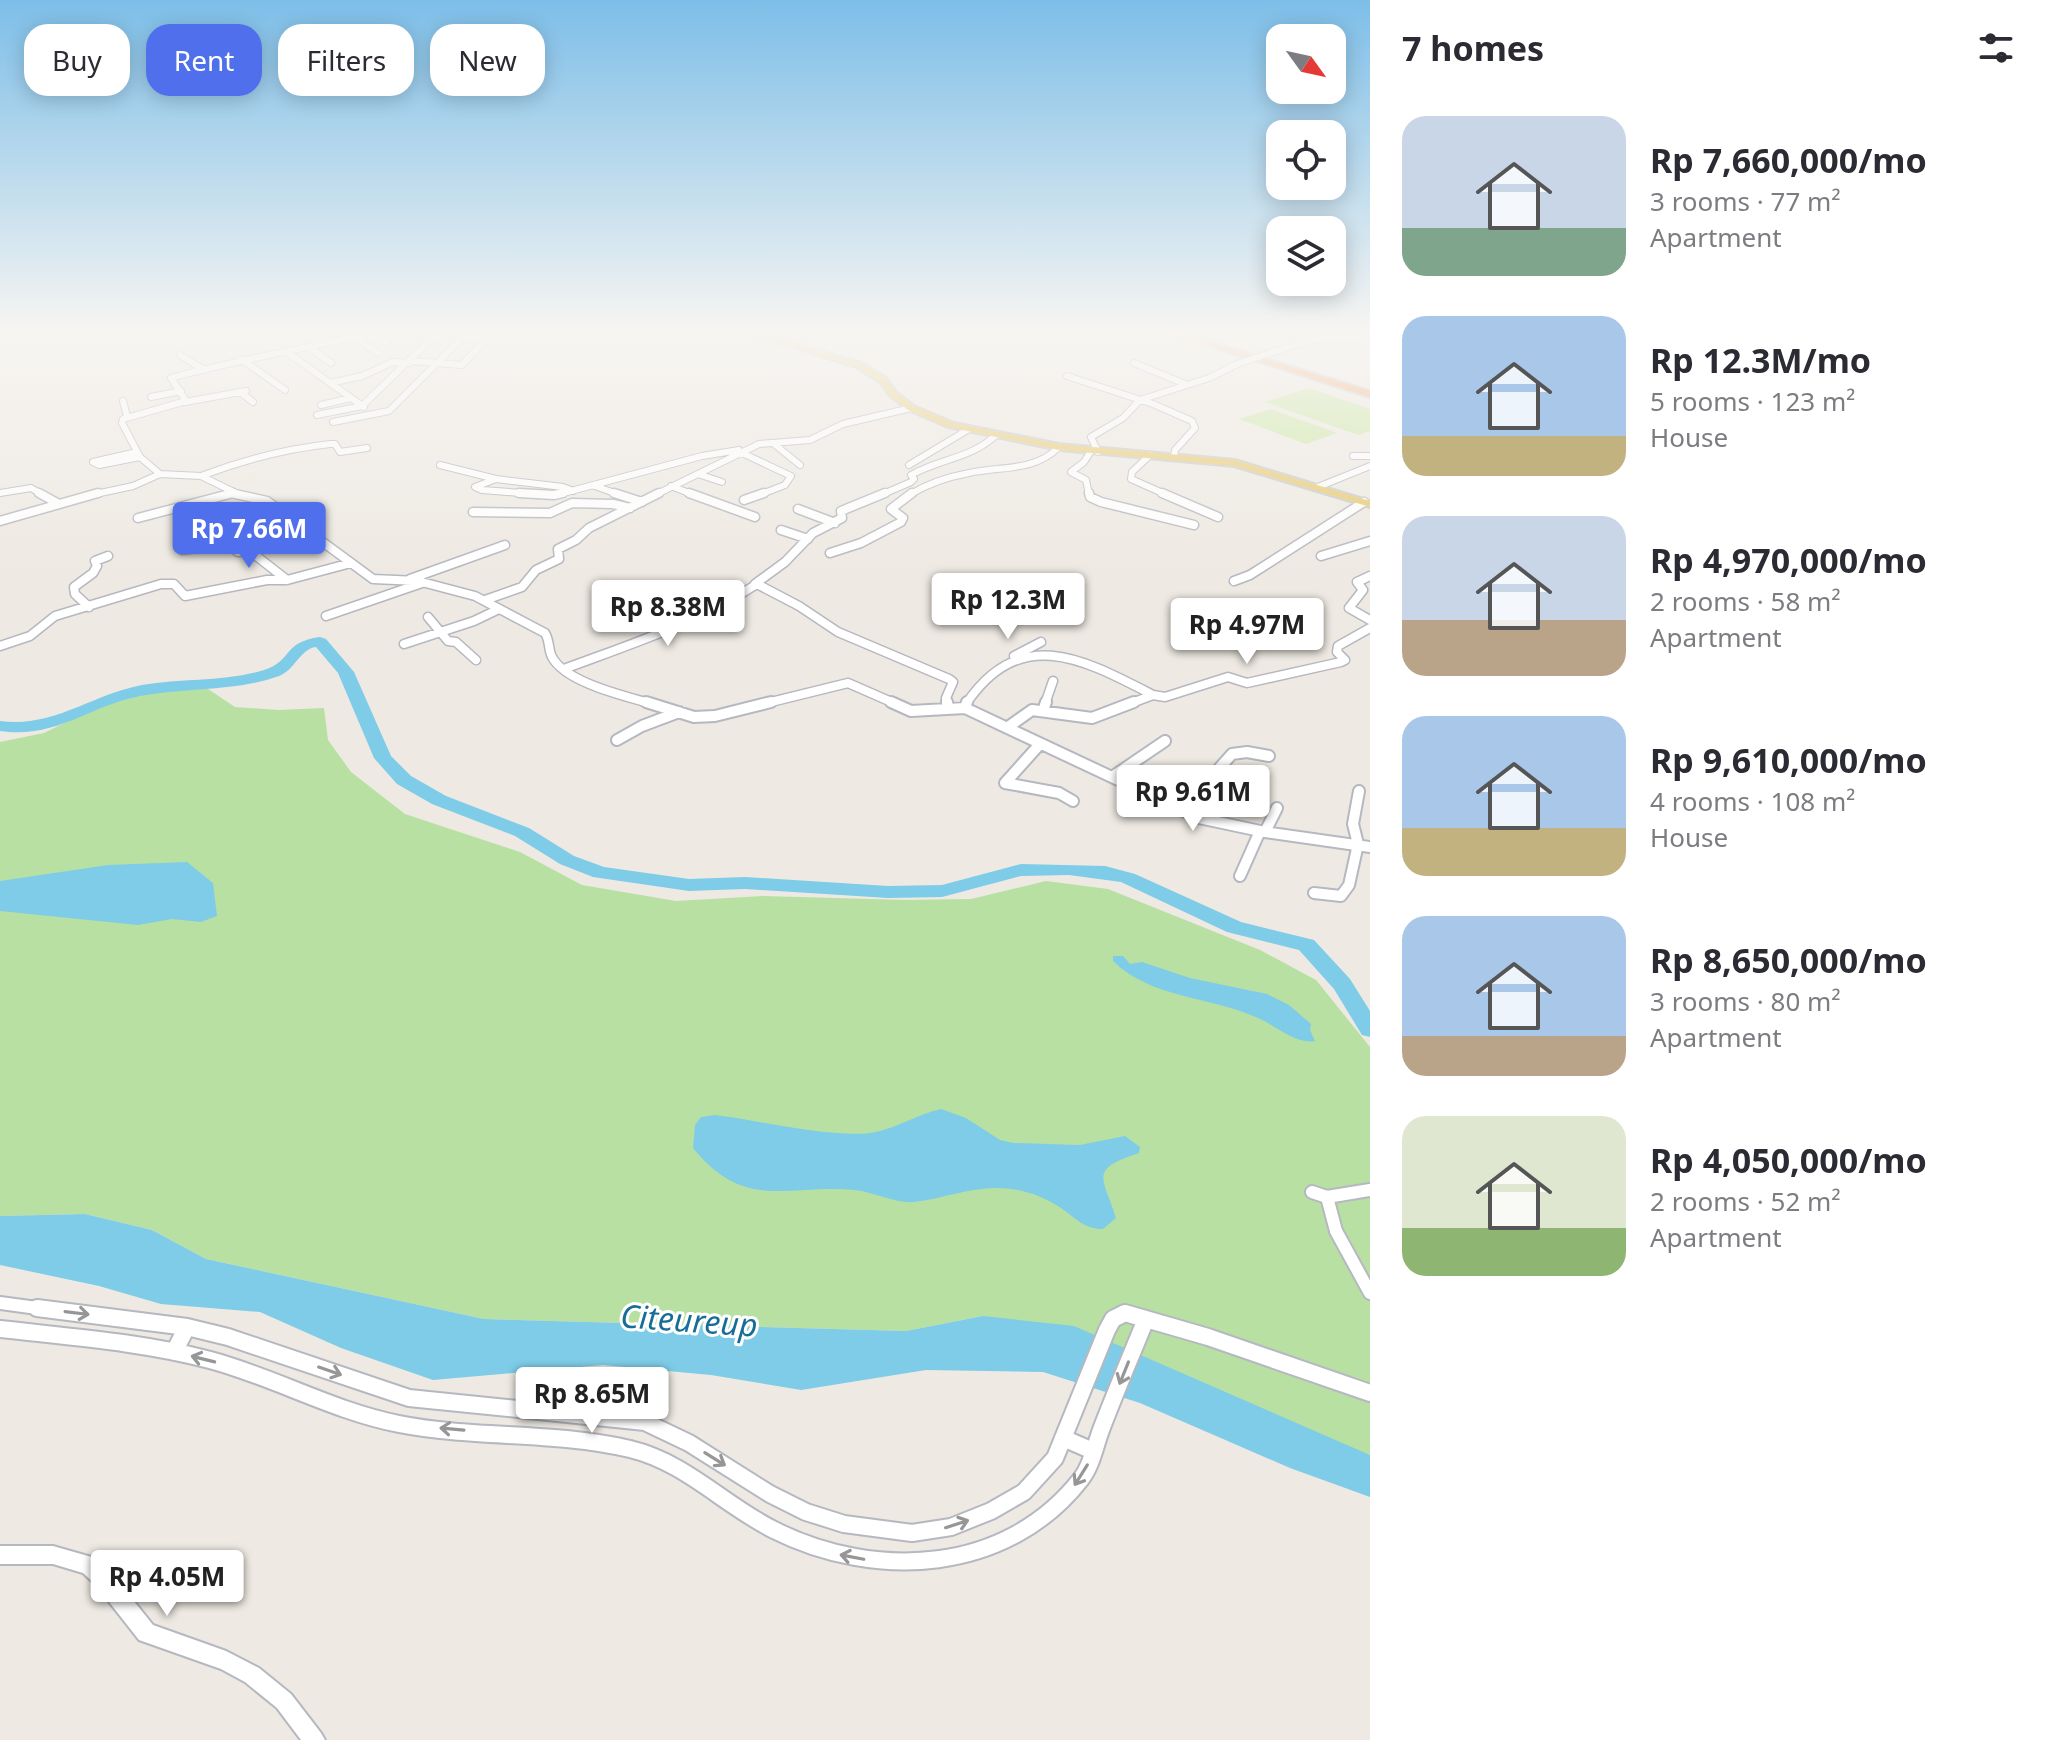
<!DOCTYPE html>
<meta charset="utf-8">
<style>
:root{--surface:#fff;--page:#f2f2f3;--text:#2b2b33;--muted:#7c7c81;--accent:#4f6fed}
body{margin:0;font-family:"Noto Sans",sans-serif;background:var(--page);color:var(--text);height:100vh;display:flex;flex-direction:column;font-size:30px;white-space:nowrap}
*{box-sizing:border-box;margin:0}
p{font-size:26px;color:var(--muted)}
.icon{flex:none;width:44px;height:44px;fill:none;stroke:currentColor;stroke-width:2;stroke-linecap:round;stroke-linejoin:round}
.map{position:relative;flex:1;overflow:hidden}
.panel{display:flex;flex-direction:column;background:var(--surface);width:680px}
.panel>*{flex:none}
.hud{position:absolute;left:24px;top:24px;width:760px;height:72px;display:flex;gap:16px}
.needle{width:52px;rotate:123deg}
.controls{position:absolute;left:1266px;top:24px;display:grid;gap:16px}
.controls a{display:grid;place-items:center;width:80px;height:80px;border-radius:16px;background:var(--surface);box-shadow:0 4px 20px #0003;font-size:40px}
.price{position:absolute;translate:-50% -68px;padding:0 18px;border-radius:8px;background:#fff;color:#222;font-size:26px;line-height:52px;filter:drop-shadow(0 2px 4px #0008)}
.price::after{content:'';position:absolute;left:50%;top:48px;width:24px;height:18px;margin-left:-12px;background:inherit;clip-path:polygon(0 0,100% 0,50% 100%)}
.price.active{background:var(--accent);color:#fff}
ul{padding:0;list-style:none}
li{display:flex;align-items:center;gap:24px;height:200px;padding:0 32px}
li span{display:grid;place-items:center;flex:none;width:224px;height:160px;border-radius:24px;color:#555}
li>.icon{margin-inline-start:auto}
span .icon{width:96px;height:96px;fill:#fffc;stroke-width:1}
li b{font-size:34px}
h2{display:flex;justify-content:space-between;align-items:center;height:96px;padding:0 32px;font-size:34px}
.pill{padding:0 28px;border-radius:24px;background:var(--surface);box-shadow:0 4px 20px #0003;font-size:28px;line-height:72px}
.pill.active{background:var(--accent);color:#fff}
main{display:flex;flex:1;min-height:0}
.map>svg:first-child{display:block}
.green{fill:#b8e0a3}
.pitch{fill:#c9e6a0}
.water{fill:#7ecce7}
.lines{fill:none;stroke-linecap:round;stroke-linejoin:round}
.river{fill:#7ecce7;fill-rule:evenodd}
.minor-far4-casing{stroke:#b5b8c0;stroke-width:8}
.minor-far3-casing{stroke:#b5b8c0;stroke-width:11}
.minor-far2-casing{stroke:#b5b8c0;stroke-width:14}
.minor-far1-casing{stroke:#b5b8c0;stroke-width:16}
.minor-casing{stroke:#b5b8c0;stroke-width:20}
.tertiary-casing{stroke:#b5b8c0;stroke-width:4}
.primary-casing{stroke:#c9c9c9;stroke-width:4}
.motorway-casing{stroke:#c9c9c9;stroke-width:4}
.minor-far4{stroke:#fff;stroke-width:6}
.minor-far3{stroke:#fff;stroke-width:8}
.minor-far2{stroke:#fff;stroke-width:10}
.minor-far1{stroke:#fff;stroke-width:12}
.minor{stroke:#fff;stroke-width:16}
.tertiary{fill:#fff;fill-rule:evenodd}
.primary{fill:#e7c96d;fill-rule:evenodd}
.motorway{fill:#f3a268;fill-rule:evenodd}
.minor-bridge-casing{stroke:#b5b8c0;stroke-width:8;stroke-linecap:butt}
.minor-bridge{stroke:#fff;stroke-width:6}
.oneway{stroke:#969696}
.labels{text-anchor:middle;stroke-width:6;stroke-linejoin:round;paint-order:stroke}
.near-water-label{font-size:32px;font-style:italic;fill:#186d98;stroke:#fff}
</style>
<main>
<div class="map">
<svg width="1370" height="1740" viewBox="0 0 1370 1740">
<rect width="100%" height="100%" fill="#eee9e2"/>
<path class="green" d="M202,685l33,22 44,3 45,-2 4,32 23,32 54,42 115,38 62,33 94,16 87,-5 143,4 65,-1 75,-18 62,8 152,61 56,30 54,67v408l-387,-139 -77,15 -422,-12 -278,-60 -54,-29 -67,-16 -85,2v-474l44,-9 77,-38z"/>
<path class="pitch" d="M1309,388l61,21v22l-12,4 -94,-33z
M1271,409l66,24 -31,11 -67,-25z"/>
<path class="water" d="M187,862l26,21 4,33 -16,6 -29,-3 -34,6 -138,-14v-30l108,-16z
M1113,956h10l7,8 12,-2 48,16 77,16 22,11 22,19 -1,6 5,11c-19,4 -40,-16 -57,-23 -48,-22 -106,-19 -145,-57z
M941,1109l25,9 34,22 14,3 66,2 45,-9 15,11 -1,6c-51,17 -36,23 -23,65l-13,11c-19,0 -26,-10 -42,-21 -15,-10 -32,-17 -50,-19 -33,-5 -64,9 -97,13 -18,2 -40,-10 -59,-12 -68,-6 -110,22 -162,-42l2,-23 6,-8 14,-2c42,5 124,25 161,17 23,-5 42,-18 65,-23z
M85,1214l67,16 54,29 278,60 422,12 77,-15 91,10 296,129v42l-80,-29 -150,-65 -97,-31 -117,-2 -125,20 -90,-15 -108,-10 -170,15 -92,-32 -81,-36 -99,-8 -62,-18 -99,-21v-49z"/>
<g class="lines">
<path class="river" d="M320,637l6,2 28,33 37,84 20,20 35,20 83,32 45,28 30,11 85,12 56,-2 143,9 54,-1 79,-21 84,2 30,8 106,48 73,18 36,39 20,32v26l-8,-2 -28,-46 -35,-39 -72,-18 -106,-50 -52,-7 -48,1 -79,21 -54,1 -143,-9 -56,2 -96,-14 -33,-13 -45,-28 -83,-32 -35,-20 -23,-26 -36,-85 -22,-26c-16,2 -21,23 -37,29 -45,16 -93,11 -139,20 -52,10 -83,43 -140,35v-10c54,7 90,-26 142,-36 40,-7 82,-3 122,-15 29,-9 18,-28 56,-33z"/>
<g class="minor-far4-casing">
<path id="minor-far4" d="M271,334l19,-5
M480,334l15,2 13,-7
M371,335l17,8
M356,338l22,15
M310,348l21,15
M1285,348l30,-9 39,-1 16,-5
M288,353l76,54
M180,355l24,15
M241,359l44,31
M411,361l51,4 25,-27
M1134,363l51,21
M1067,376l86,28 39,17 3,7 -20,22 -1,6
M330,383l32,-7 31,-14 16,1
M240,392l13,10
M151,397l30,-6
M123,401l4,15
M185,402l61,-11
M321,405l30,-7
M317,415l45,-9 70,-68 18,-3 37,3
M333,422l56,-11 74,-74
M774,444l26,21
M137,452l-44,10 6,3 41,-8
M740,452l51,24 -6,9 -26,10
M1098,452l-7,-15 32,-19 17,-18 69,-22 28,-14
M1150,455l-18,17 -1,7 36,16
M1353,456h17
M440,465l56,14 -21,8 7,3 66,5
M909,465l60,-36
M698,474l24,8
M201,476c42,-16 84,-27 129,-32h5l5,8 27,-4
M496,479l67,8 10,4
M595,486l25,9
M671,486l23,9
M1318,487l52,-21
M0,493l31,-5 12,7
M91,495l42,-9 27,-12
M227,495l6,-2
M240,495l-39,-19 -41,-2 -20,-17 -18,-34 1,-4 63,-18 -15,-23c73,-20 147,-32 221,-49
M556,495l146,-39 37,-6
M655,495l104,-51 51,-4 33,-16 68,-16
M881,495l30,-13 3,-3 -3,-4c28,-16 61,-17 85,-40
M909,495c18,-11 38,-18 60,-22 32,-7 65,-1 90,-26
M1089,495l-3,-15 -15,-8 13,-10 7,-11"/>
</g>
<g class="minor-far3-casing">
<path id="minor-far3" d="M39,493l20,11
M231,493l36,8 106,78 45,2 57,15 70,37c5,8 3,16 7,24 14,26 74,39 100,47
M519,493l35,2 9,-2
M614,493l28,9
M689,493l66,24
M1089,493l1,4 11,5 93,23
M1162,493l56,24
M744,500l20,-7
M798,509l37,14
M473,512l77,1 22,-10 41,1 17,4
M138,518l95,-25
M0,521l98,-28
M781,530l27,9
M226,543l12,9 12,-1 37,29
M182,550l33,-4 82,-22
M830,553l31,-10 40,-21 2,-4 -12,-9 21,-16
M1321,556l49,-15
M1370,576l-13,6 6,8 -14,18 21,12
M410,579l95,-34
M1234,581l16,-6 114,-73
M755,584l30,-22 28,-29 29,-15 -1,-7 44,-18
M485,600l37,-13 14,-17 23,-11 -1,-10 18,-9 13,-12 70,-35
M89,607l-14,-13 -1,-7 19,-14 4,-7 -2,-5 13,-5
M326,616l96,-33
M428,617l20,24 8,1 20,18
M404,644l70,-23 25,-12
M0,646l30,-10 25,-20 106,-32h13l11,12 82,-16h20l64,-17
M1014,656l27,-14
M564,669c67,-25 133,-46 193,-85l42,22 39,26 111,47 4,3 -7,16 1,6
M1153,695l12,2 63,-20 19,6 94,-21 4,-2 -8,-8 1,-6 32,-18
M763,704l85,-21 48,21
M966,704c54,-80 117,-45 187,-9l-24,9
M1045,704l8,-23"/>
</g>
<g class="minor-far2-casing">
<path id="minor-far2" d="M646,702l48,15 21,-1 56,-14
M891,702l20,9 54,-3 234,110 66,14 105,15
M947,702l1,5
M965,708l2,-6
M1043,711l3,-9
M1008,727l24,-17 60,8 42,-16
M617,740l25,-14 37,-14
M1040,744l-35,39 54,10 14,8
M1112,777l53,-36
M1182,810l50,-56 15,-2 22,4
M1265,832l12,-24
M1240,876l20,-45
M1314,893l27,3 8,-11 9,-41 -5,-20 6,-33"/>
</g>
<g class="minor-far1-casing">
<path id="minor-far1" d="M1312,1192l15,5 43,-7
M1327,1197l9,34 34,62
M0,1303l52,7"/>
</g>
<g class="minor-casing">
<path id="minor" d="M37,1308l150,19 41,10 181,61 236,24 44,21 81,51 36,18 38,12 68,9 39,-6 40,-16 33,-19 31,-34 52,-128 6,-11 12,-6 83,24 162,56
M0,1329c70,8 142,13 210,31 64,17 123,51 189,64 76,15 155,7 231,25 55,13 94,56 144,81 102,51 233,44 307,-51 11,-14 14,-33 20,-49 14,-37 30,-74 45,-111
M174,1352l13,-25
M1063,1438l30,13"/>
</g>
<g class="tertiary-casing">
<path id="tertiary" d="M0,1546h53l42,12 14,12 44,55 73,26 33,17 32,26 30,39 4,7h-24l-24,-32 -32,-26 -24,-13 -82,-29 -44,-56 -12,-11 -30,-9h-53z"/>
</g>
<g class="primary-casing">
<path id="primary" d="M734,329h13l115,34 24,15 10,14 18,14 40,17 105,21 176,16 135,41v6l-136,-41 -175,-16 -111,-23 -40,-17 -18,-14 -10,-14 -24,-15z"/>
</g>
<g class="motorway-casing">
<path id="motorway" d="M1156,329h14l200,62v6z"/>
</g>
<use href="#minor-far4" class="minor-far4"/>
<use href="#minor-far3" class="minor-far3"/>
<use href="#minor-far2" class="minor-far2"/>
<use href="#minor-far1" class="minor-far1"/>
<use href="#minor" class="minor"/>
<use href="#tertiary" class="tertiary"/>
<use href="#primary" class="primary"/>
<use href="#motorway" class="motorway"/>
<g class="minor-bridge-casing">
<path id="minor-bridge" d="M1237,364l48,-16"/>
</g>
<use href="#minor-bridge" class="minor-bridge"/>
</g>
<defs><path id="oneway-shaft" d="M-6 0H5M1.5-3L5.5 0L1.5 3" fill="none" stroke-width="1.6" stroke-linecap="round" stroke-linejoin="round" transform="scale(2)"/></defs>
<g class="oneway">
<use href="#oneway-shaft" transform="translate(77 1313) rotate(7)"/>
<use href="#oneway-shaft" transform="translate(203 1359) rotate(-166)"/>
<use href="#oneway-shaft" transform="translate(330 1371) rotate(19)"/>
<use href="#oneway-shaft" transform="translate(1124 1373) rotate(112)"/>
<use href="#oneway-shaft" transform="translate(452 1429) rotate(-175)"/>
<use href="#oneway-shaft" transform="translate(715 1459) rotate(32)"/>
<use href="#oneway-shaft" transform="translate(1081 1475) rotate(122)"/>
<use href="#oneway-shaft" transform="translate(957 1524) rotate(-18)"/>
<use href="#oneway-shaft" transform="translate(852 1557) rotate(-169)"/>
</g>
<linearGradient id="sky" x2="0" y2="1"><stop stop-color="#7dbee8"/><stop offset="0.58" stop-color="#f7f5f2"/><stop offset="1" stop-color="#f7f5f2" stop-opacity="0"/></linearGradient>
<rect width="1370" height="572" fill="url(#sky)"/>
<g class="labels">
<g class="near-water-label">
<text transform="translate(689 1321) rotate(4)" y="11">Citeureup</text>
</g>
</g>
</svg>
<div class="controls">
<a><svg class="needle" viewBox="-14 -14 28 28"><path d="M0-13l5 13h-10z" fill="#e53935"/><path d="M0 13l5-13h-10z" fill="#7c7c81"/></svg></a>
<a><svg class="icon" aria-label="locate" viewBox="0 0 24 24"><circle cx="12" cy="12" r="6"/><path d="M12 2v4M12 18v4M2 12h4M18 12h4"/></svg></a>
<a><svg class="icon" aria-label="layers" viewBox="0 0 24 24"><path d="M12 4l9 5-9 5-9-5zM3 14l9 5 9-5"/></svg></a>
</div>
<b class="price active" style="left:249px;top:570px">Rp 7.66M</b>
<b class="price" style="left:1008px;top:641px">Rp 12.3M</b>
<b class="price" style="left:668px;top:648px">Rp 8.38M</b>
<b class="price" style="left:1247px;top:666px">Rp 4.97M</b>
<b class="price" style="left:1193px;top:833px">Rp 9.61M</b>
<b class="price" style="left:592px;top:1435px">Rp 8.65M</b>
<b class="price" style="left:167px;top:1618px">Rp 4.05M</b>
<div class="hud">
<a class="pill">Buy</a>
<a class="pill active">Rent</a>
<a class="pill">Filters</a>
<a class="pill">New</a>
</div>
</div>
<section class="panel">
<h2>7 homes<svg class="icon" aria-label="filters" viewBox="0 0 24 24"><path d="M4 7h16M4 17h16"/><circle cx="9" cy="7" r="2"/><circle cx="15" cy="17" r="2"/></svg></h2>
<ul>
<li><span style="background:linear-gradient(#c9d6e8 70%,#7fa58c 0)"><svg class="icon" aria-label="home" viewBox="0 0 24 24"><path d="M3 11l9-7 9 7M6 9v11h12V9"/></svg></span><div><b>Rp 7,660,000/mo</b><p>3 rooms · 77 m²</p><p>Apartment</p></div></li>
<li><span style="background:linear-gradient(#a9c7e8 75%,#c2b280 0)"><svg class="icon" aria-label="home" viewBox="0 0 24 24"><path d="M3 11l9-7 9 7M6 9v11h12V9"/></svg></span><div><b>Rp 12.3M/mo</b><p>5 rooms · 123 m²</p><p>House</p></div></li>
<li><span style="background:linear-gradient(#c9d6e8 65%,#b9a48a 0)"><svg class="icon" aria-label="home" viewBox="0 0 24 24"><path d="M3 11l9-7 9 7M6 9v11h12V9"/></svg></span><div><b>Rp 4,970,000/mo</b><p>2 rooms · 58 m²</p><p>Apartment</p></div></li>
<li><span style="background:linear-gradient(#a9c7e8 70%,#c2b280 0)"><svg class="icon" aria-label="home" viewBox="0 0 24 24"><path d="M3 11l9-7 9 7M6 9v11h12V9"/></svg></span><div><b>Rp 9,610,000/mo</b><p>4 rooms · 108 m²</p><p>House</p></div></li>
<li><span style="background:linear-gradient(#a9c7e8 75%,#b9a48a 0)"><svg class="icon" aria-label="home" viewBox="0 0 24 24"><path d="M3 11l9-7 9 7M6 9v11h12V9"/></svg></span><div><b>Rp 8,650,000/mo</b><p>3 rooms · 80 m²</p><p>Apartment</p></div></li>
<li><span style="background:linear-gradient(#dfe7d0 70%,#8fb573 0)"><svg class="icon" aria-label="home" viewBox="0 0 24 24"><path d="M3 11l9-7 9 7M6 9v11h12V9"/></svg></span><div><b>Rp 4,050,000/mo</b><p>2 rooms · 52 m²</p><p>Apartment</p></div></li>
</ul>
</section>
</main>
